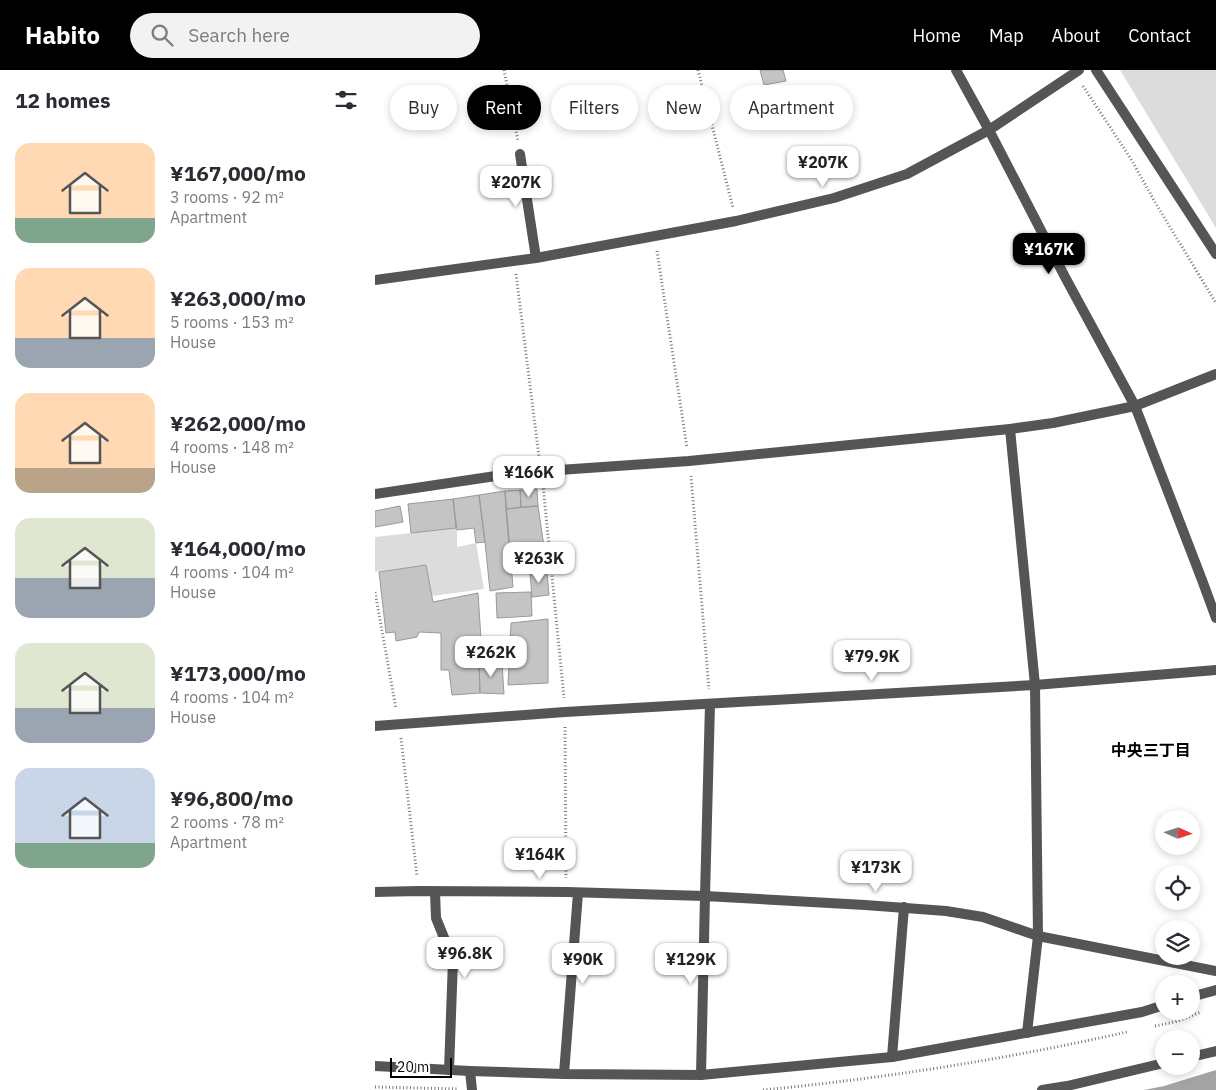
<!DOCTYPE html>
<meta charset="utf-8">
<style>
:root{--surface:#fff;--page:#f2f2f3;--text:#2b2b33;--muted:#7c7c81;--accent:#000}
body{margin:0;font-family:"IBM Plex Sans","Noto Sans JP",sans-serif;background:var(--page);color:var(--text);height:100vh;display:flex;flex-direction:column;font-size:19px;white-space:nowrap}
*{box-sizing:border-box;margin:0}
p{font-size:16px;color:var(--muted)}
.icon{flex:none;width:28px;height:28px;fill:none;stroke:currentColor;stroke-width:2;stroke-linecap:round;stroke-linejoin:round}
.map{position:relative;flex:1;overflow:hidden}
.sheet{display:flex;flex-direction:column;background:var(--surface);width:375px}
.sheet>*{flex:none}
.guide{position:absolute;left:15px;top:15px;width:475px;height:45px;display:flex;gap:10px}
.needle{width:32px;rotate:93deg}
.buttons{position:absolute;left:780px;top:740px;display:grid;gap:10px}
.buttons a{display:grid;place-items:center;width:45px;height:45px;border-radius:50%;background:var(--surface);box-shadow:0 2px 8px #0003;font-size:25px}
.scale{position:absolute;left:15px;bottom:12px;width:62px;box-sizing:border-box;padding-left:5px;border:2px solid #000;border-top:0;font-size:14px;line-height:18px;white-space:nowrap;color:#000;-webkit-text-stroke:4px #fff;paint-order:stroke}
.price{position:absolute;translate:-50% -42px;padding:0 11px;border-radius:10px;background:#fff;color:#222;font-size:16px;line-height:32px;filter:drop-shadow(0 1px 2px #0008)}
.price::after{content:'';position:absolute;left:50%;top:30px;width:15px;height:11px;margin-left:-8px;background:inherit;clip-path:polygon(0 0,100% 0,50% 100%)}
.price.active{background:var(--accent);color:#fff}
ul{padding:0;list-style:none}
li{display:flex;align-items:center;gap:15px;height:125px;padding:0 15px}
li span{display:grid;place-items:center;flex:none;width:140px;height:100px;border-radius:15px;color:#555}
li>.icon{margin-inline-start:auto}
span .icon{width:60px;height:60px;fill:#fffc;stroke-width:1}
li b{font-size:21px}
h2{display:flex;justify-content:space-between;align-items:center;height:60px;padding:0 15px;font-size:21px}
.pill{padding:0 18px;border-radius:22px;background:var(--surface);box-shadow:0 2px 8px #0003;font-size:18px;line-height:45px}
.pill.active{background:var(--accent);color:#fff}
header{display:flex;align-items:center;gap:30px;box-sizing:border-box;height:70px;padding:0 25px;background:var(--accent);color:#fff}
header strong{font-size:24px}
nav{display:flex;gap:28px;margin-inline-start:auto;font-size:18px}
.search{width:350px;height:45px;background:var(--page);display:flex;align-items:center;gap:12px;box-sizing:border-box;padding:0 18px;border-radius:28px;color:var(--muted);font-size:19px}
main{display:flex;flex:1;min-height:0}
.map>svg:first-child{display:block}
.green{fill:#dcdcdc}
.water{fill:#a3a3a3}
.building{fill:#c4c4c4;stroke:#999}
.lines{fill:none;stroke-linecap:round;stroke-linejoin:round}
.path{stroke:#777;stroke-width:3;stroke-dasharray:1 2.5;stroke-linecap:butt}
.service{stroke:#555;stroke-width:10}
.minor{stroke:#555;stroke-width:10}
.tertiary{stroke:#555;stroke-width:10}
.labels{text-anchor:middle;stroke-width:4;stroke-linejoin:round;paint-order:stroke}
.neighbourhood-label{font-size:16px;font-weight:bold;fill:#000;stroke:#fff}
</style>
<header>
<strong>Habito</strong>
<div class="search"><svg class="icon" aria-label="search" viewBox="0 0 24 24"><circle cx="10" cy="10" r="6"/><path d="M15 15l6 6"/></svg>Search here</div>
<nav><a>Home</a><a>Map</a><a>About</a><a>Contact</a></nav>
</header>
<main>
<section class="sheet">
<h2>12 homes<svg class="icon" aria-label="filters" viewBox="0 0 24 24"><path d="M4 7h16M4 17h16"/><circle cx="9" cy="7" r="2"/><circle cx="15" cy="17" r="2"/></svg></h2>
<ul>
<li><span style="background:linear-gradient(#ffd9b3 75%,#7fa58c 0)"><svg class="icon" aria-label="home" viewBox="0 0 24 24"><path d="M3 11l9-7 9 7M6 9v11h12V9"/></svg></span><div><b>¥167,000/mo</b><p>3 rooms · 92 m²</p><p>Apartment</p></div></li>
<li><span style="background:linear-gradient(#ffd9b3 70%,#9aa5b1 0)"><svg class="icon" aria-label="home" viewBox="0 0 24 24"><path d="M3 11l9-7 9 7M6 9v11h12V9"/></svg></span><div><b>¥263,000/mo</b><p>5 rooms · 153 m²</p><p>House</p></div></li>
<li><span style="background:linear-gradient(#ffd9b3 75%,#b9a48a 0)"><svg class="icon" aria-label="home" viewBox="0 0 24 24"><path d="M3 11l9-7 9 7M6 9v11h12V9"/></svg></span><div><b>¥262,000/mo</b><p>4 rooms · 148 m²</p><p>House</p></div></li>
<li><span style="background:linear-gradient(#dfe7d0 60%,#9aa5b1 0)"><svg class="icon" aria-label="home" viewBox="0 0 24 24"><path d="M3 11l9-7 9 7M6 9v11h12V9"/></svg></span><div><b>¥164,000/mo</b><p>4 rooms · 104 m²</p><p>House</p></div></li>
<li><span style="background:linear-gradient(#dfe7d0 65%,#9aa5b1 0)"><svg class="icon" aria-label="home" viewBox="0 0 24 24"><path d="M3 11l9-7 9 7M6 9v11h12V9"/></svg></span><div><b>¥173,000/mo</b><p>4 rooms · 104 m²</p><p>House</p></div></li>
<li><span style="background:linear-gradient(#c9d6e8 75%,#7fa58c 0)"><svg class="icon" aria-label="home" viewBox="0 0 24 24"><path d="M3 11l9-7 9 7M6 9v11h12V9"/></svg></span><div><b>¥96,800/mo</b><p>2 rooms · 78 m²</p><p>Apartment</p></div></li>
</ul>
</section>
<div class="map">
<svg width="841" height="1020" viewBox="0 0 841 1020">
<rect width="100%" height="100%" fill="#fff"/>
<path class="green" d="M745,0h96v158z
M81,458l1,2v17l19,-4 8,46 -52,7 -6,-31 -51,7v-35z"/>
<path class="water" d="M841,1000v20h-72l20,-4z"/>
<path class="building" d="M385,0h23l3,11 -22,4z
M162,419l1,17 -17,1 -1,-17z
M145,420l1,17 -15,2 -1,-18z
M130,421l8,96 -23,4 -5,-49 -6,-47z
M104,425l6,47 -9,1 -2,-15 -17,2 -4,-31z
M78,429l3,29 -45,5 -3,-29z
M25,436l3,16 -28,5v-16z
M163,436l8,54 -25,2v-18l-12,2 -3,-37z
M51,495l7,37 45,-9 3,46h15l-1,25 -16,-2 1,31 -28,2 -3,-25h-8v-37l-22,-1 -2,5 -21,4 -1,-9 -9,1 -7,-61z
M172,501l2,24 -17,2 -2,-24z
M156,522l1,24 -35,2 -1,-25z
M173,549v64l-40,2 3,-62z
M104,592l16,2 7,-1 2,31 -24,-1z"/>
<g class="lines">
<path class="path" d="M129,0l14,71
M323,0l35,138
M708,16l48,73 25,45 60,99
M282,181l30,197
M141,204l23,183
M316,406l18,213
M168,415l21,213
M0,522l21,117
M190,657l1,151
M26,668l16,138
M780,956l20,-4 26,-10
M0,1017l84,2
M388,1020c123,-12 244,-31 364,-58"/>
<path class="service" d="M635,359l25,256 3,251
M330,826l5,-192
M517,987l12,-150
M816,987l25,-6
M95,1001l2,19
M667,1020l25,-4 97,-23"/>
<path class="minor" d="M581,0l33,60 76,147 70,129 67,174 14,38
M145,84l16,104
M0,210l161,-22 200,-37 98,-23 73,-24 82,-44 90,-60
M0,424l141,-21 173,-12 321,-32 43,-6 82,-17 81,-32
M0,822l43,-1 149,1 138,4 160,9 81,6 37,6 55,19 178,35
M60,822l1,26 17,42 -4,110
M652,963l11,-97
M189,1004l14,-181
M326,1005l4,-179"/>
<path class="tertiary" d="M721,0l120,184
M0,656l190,-14 470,-27 181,-15
M816,927l25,-7
M0,996l95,5 94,3 137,1 191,-18 250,-45 22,-7"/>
</g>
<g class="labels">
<g class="neighbourhood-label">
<text x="776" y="686">中央三丁目</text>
</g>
</g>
</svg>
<div class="buttons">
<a><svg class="needle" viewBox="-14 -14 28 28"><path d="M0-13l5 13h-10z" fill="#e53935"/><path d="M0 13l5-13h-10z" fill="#7c7c81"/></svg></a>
<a><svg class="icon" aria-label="locate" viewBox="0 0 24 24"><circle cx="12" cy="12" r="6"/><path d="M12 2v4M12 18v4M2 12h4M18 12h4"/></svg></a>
<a><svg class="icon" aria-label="layers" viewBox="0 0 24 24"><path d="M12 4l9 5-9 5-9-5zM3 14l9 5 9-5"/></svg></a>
<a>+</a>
<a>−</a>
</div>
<div class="scale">20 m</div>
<b class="price" style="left:448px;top:118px">¥207K</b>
<b class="price" style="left:141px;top:138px">¥207K</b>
<b class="price active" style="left:674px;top:205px">¥167K</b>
<b class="price" style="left:154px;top:428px">¥166K</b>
<b class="price" style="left:164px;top:514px">¥263K</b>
<b class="price" style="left:116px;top:608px">¥262K</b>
<b class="price" style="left:497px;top:612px">¥79.9K</b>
<b class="price" style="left:165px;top:810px">¥164K</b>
<b class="price" style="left:501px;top:823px">¥173K</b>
<b class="price" style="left:90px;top:909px">¥96.8K</b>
<b class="price" style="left:208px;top:915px">¥90K</b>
<b class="price" style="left:316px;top:915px">¥129K</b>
<div class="guide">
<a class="pill">Buy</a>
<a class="pill active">Rent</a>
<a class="pill">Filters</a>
<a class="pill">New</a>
<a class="pill">Apartment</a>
</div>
</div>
</main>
